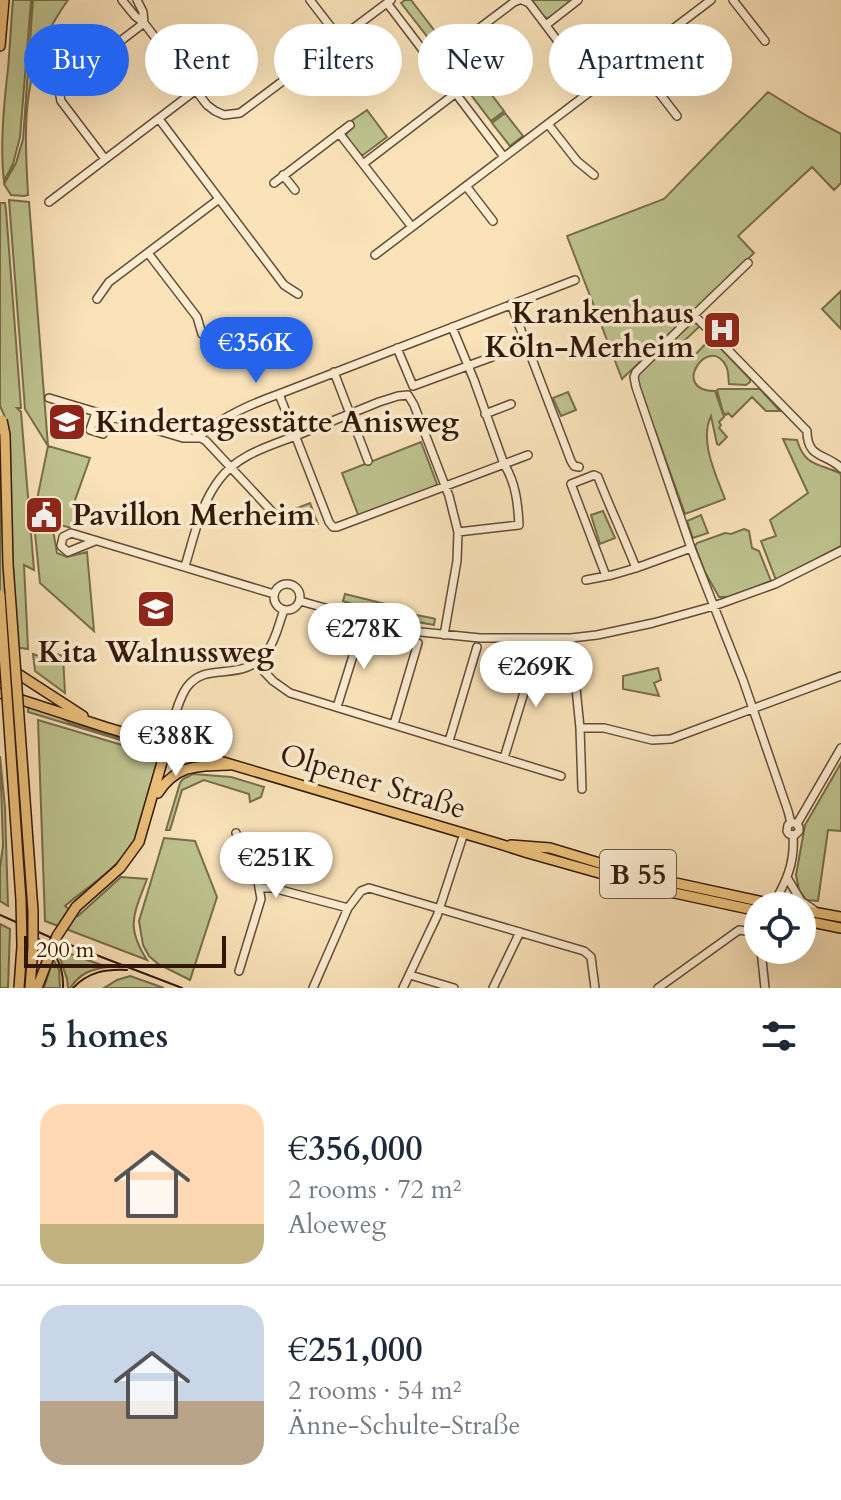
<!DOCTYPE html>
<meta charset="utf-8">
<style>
:root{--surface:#fff;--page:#f2f2f3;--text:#1f2937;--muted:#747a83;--line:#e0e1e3;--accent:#2563eb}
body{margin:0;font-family:Cardo,serif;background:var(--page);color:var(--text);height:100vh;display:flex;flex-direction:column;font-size:30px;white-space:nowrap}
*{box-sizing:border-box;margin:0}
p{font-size:26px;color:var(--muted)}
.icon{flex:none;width:44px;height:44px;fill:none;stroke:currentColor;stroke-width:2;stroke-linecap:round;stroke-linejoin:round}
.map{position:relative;height:988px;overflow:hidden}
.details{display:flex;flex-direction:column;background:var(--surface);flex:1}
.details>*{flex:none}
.top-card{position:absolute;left:24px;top:24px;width:794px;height:72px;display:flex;gap:16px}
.buttons{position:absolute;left:744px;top:892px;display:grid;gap:16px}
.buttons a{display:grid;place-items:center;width:72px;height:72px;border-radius:50%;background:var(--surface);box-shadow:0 8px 32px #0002;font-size:40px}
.scale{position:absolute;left:24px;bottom:20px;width:202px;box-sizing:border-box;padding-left:8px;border:4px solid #33180a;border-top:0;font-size:22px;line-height:28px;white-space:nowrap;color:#33180a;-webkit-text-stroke:6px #fcedd2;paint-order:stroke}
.price{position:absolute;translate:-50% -68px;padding:0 18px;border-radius:28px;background:#fff;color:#222;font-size:26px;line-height:52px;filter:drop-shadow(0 2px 4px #0008)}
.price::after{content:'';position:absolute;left:50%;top:48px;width:24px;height:18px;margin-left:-12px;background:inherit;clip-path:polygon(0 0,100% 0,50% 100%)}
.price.on{background:var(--accent);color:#fff}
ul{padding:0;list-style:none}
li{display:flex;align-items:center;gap:24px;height:200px;padding:0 40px}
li+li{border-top:2px solid var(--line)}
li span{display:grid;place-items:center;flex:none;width:224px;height:160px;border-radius:24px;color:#555}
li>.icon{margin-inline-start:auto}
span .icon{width:96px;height:96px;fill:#fffc;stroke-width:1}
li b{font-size:34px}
h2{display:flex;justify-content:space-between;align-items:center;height:96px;padding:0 40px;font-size:34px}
.tag{padding:0 28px;border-radius:36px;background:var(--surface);box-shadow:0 8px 32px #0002;font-size:28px;line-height:72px}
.tag.on{background:var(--accent);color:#fff}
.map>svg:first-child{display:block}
.green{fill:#bec48f;stroke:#786e4c;stroke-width:2}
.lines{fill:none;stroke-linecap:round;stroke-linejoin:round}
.minor-casing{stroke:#654b36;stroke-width:10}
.major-casing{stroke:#33180a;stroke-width:12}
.minor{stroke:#fcedd2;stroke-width:7}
.major{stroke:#edc27c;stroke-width:9}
.tram{stroke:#33180a;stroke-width:2}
.major-bridge-casing{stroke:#33180a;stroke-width:12;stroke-linecap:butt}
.major-bridge{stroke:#edc27c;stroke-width:9}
.labels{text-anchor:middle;stroke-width:7;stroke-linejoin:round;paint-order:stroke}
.shield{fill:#fcedd2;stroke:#6f5846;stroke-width:2}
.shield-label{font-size:28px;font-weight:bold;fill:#33180a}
.poi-label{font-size:30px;font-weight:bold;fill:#33180a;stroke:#fcedd2;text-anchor:start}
.street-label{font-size:30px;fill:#33180a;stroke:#fcedd2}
</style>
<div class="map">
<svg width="841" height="988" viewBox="0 0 841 988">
<rect width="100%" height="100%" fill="#fae3b9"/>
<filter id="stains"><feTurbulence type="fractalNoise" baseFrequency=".0025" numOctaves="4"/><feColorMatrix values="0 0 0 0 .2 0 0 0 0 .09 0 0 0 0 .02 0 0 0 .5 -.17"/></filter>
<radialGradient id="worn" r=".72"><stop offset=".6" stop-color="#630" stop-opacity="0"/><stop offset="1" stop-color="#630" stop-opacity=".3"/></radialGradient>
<path class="green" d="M13,0h18v1l-11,136 -7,27 -9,17c-4,-31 0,-79 4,-112 2,-23 3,-46 5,-69z
M33,0h35c-47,65 -44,119 -40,195l-4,1 -13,-1 -7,-11 12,-21 7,-24z
M405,0h6l36,47 -7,6 -39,-50z
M530,0h37l3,3 -18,14 -5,1 -5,-2z
M458,51l21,27 -13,10 -21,-27z
M481,81l23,30 -13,10 -23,-30z
M768,92l39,24 34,18v49l-7,7 -22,-23 -74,69 16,17 -132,126 -55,-143 97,-37z
M367,110l20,27 -24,18 -3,-1 -13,-17 -1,-3 8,-8 -3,-5z
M505,113l18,23 -13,10 -18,-23z
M9,200l20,2 19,244 42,12 -17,48 3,5 -4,17 -16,-4 -5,2 -18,-7 15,-73 -23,-37z
M0,203h5l1,7 15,198h-4l4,4 13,158 -10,-5 4,84 -28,-4v-222l5,-6 -5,-11z
M841,291v38l-19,-20z
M693,322l7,4 -16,15 11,14 16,-17 39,41v3l-4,3 -17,-1c-1,-6 0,-13 -3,-18 -17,-33 -57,25 -11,25l9,26 -5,5 2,3 -2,3 8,9 -8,8 -2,-1 -6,-28c-12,25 5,59 14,83l-40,15 -30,-84h-2l-16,-53 3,-6z
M719,389h41l20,22h-14l-14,-14 -20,20 -4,-4 -2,2 -3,-3 -6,-22z
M568,392l8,18 -15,6 -8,-18z
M783,439l14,1c8,28 24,23 44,34v72l-65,34 -15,-39 15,-5 -6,-16 38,-27z
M421,442l16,42 -1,2 -77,31 -17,-44z
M310,503l8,21c-5,3 -7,-1 -10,-4h-11l-5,-10z
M603,511l12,27 -15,6 -9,-29z
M701,515l7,18 -15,5 -6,-17z
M34,523l19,7 4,23 10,4 20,-5 7,79 -54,-48z
M744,529l5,2 3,17 7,3 12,30 -42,16h-10l-14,-25 -10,-26 2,-3 28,-10 6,1z
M345,594l65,16v4l22,4 3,1 -1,6 -49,-9 -33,-9v-3l-9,-3z
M33,654l21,7 3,-7 6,2 2,37 -30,-22z
M658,668l3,12 -7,3 5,13 -36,-7v-13z
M28,705l23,7 19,11 82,25 8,4 -132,-40z
M38,720l121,36c-6,24 -15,72 -28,91 -14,21 -46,42 -66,59l13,10 43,-39 26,2c-13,35 -22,47 0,81l-102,-39z
M0,756l5,52 3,98 -8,-5v-33l3,-22z
M841,763v68l-13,-1 -10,71 -12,-1 -7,-10 -3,-15 9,-50z
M193,774l38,3 33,10 -3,10 -11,5 -1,-8 -45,-14 -22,10 -12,40h-4l14,-47 3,-4z
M164,838l31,3 22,56 -27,83 -32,-16 -9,-8 -6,-11 -4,-24z
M0,924l10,5 -2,59h-8z
M57,949l50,18c-18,3 -26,6 -37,21h-2l-1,-9z
M53,959l6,11 1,18h-16z
M130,976l34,12h-60l13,-8z"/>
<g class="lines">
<g class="minor-casing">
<path id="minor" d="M122,0l13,16 9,7 63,82 8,6 9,4 16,-2 151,-113
M137,0l6,12 1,11
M310,0l30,39
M522,0l7,3 65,86
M733,0l32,41
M387,3l117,154
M546,25l32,-25
M633,59l44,57
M433,63l81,-61 5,-2
M159,119l125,166 14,9
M548,124l29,37 17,14
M339,133l73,94
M105,159l-44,-58 -2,-10 4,-6 81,-62
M363,164l93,-71
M283,175l12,15
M274,183l76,-58
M466,186l27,35
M49,202l147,-112
M148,253l49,64 5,17
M375,255l336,-255
M97,299l12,-17 110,-83
M511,304l60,157 3,5 5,1
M694,315l54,-52
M452,327l22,53 30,84c12,19 14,41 15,61l-61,7
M397,348l16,38
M334,372l34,89
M413,386l79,-29
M279,394l296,-114
M49,398l47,14
M485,414l26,-10
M113,417l-10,17 -13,-4 6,-18 87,26h18l5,3 72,77
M201,438l1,-4c24,-19 49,-30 77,-40l50,128 4,5h4l191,-72
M95,541l-27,11 -7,-6 2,-9 8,-4 203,61
M185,566c9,-29 15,-61 34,-86 19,-26 51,-34 79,-45 27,-11 54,-22 81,-33l19,-6 10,-1 6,10 35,91 9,36 -1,29 -13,74
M606,576l-35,-92 23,-9 4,2c12,31 26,60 38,91l55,-20
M586,580l26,-5 24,-7
M274 597a13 13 0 1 1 26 0a13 13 0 1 1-26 0Z
M300,601l93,26 28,5 59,6h91l26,-3 56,-12 61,-17 61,-22 66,-33
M571,638l9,90 2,61
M256,663l17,18 17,12 271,83
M337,707l25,-80
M394,724l24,-81
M580,728h24l48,12 19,-1 170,-63
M449,741l28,-94
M167,745c4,-16 10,-44 20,-58 21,-28 55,-1 81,-37 8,-11 11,-27 16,-40
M504,758l33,-108
M791,823h4l4,4v4l-4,4 -6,-1 -2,-3 1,-6 3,-2 -3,-12 -45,-131 -52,-132 -55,-161 -2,-10 2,-5 58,-57 113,116c0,28 19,22 34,37
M797,824l44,-76
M236,833l22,49 3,17 -22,72
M788,879l13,22 13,9
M259,888h14l75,20
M772,906c14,-23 23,-43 21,-70
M761,950l4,38
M410,975l44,13
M313,988l35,-80 13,-17 8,-3 215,63 7,6 4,31
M403,988l34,-72 27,-83
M493,988l27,-56
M658,988l81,-58 19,3"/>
</g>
<g class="major-casing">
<path id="major" d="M0,46l4,-46
M12,670l71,46
M0,693l105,34 398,118 25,8 128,36 102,22
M158,793c19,-29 40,-27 71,-28
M511,845l39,3 89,27 143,31
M76,907l44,-39 19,-26 28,-97
M802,910l39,7
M802,920l39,8"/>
</g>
<use href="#minor" class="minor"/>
<use href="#major" class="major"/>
<path class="tram" d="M0,915l52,23 130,50
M36,937c19,12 28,29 27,51
M73,988c15,-16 32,-19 54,-18"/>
<g class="major-bridge-casing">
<path id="major-bridge" d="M2,420l3,15 3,129 25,347v37l-3,40
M0,595l21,305 1,46 -3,42
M37,988l20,-52 19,-29"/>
</g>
<use href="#major-bridge" class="major-bridge"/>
</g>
<defs>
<g id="hospital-square" transform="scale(2)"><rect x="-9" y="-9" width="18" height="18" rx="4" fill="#8f2418" stroke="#fcedd2"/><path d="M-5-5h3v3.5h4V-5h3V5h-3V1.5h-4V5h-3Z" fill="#fff"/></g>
<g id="school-square" transform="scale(2)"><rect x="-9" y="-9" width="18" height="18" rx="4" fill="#8f2418" stroke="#fcedd2"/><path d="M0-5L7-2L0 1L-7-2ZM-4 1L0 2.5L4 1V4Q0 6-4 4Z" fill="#fff"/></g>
<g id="civic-square" transform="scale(2)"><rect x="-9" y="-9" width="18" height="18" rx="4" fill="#8f2418" stroke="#fcedd2"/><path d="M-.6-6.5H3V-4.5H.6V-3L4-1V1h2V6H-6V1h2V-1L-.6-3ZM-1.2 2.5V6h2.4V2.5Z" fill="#fff"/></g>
</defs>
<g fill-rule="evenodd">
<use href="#hospital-square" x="722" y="330"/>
<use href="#school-square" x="67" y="422"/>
<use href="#civic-square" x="44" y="515"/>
<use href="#school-square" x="156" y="609"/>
</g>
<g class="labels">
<rect class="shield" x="600" y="850" width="76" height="48" rx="6"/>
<g class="shield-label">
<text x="638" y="884">B 55</text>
</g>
<g class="poi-label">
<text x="694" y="323" text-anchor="end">Krankenhaus<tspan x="694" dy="34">Köln-Merheim</tspan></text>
<text x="95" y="432">Kindertagesstätte Anisweg</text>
<text x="72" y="525">Pavillon Merheim</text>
<text x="156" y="662" text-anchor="middle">Kita Walnussweg</text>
</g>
<g class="street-label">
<text transform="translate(373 781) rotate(17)" y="10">Olpener Straße</text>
</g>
</g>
<rect width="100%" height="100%" filter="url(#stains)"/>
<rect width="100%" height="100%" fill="url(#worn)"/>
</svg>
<div class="buttons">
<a><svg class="icon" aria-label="locate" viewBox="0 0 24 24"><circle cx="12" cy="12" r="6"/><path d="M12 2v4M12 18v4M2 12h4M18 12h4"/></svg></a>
</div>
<div class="scale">200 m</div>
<b class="price on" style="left:256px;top:385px">€356K</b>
<b class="price" style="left:364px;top:671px">€278K</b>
<b class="price" style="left:536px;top:709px">€269K</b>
<b class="price" style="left:176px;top:778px">€388K</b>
<b class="price" style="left:276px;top:900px">€251K</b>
<div class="top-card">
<a class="tag on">Buy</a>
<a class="tag">Rent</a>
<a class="tag">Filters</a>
<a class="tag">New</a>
<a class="tag">Apartment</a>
</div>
</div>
<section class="details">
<h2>5 homes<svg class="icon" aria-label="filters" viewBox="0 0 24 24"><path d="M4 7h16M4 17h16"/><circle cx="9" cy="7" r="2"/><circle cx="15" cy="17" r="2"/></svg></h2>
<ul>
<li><span style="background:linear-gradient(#ffd9b3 75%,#c2b280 0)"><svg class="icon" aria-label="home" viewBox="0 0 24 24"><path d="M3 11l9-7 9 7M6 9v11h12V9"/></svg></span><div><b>€356,000</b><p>2 rooms · 72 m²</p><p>Aloeweg</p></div></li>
<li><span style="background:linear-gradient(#c9d6e8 60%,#b9a48a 0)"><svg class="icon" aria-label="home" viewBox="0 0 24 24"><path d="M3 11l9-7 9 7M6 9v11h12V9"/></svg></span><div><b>€251,000</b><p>2 rooms · 54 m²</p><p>Änne-Schulte-Straße</p></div></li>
</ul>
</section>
